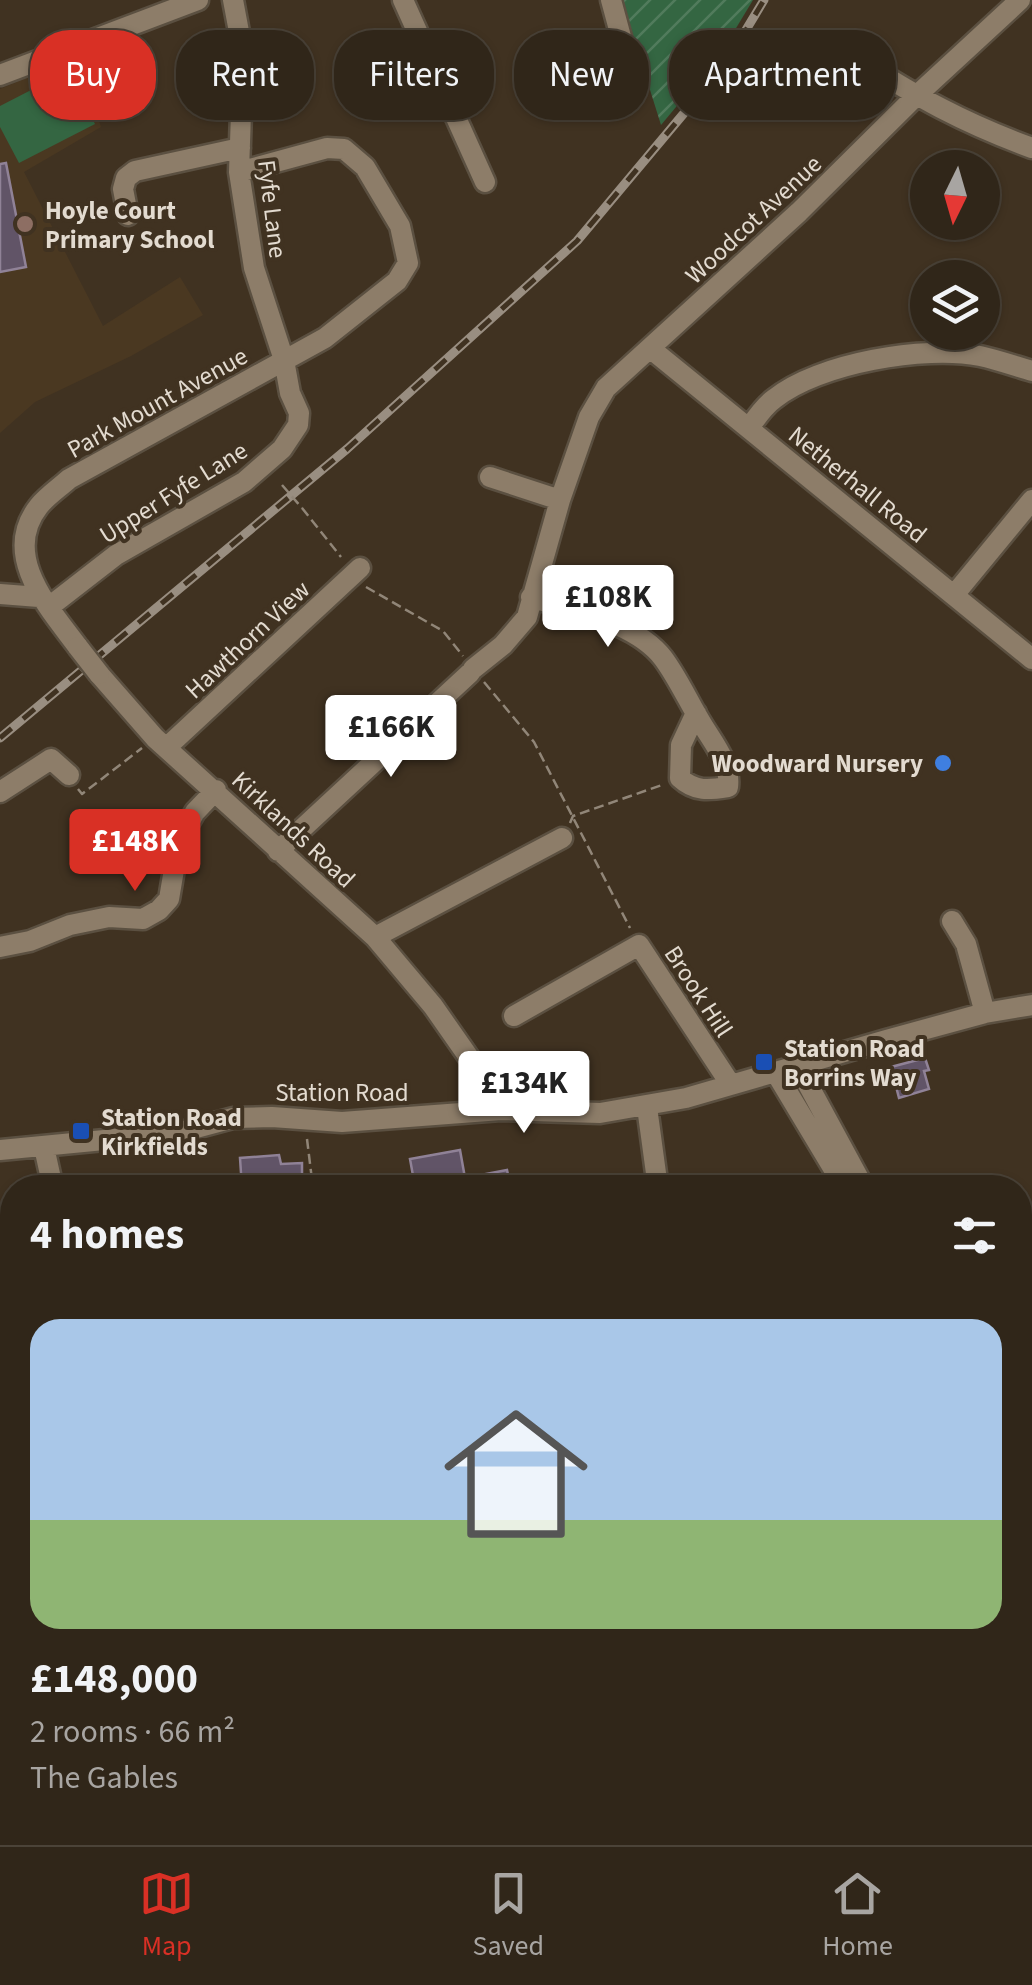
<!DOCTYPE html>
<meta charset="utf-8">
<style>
:root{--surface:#302619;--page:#3c3226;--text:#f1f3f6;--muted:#a8a5a2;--line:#4b4338;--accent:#d93025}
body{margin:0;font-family:"Source Sans 3",sans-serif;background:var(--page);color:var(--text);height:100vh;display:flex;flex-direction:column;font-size:38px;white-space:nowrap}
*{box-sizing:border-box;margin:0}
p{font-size:32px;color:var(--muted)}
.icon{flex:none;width:55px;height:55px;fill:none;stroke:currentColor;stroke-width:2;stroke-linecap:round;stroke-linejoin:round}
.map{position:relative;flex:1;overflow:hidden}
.drawer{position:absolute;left:0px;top:1175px;width:1032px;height:670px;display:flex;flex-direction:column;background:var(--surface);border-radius:40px 40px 0 0;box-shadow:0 2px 8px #0004,0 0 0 2px var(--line)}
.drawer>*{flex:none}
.top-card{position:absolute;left:30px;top:30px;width:972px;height:90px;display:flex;gap:20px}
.needle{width:65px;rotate:185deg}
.tools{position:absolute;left:910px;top:150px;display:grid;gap:20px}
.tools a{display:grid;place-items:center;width:90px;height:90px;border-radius:50%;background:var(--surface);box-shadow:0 2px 8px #0004,0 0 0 2px var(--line);font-size:50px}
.price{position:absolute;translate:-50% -85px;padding:0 22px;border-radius:10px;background:#fff;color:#222;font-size:32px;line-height:65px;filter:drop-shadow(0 2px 5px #0008)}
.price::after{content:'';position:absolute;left:50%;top:60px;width:30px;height:22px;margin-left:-15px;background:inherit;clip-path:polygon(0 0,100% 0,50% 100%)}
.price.current{background:var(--accent);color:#fff}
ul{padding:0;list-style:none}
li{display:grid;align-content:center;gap:20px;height:530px;padding:0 30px}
li span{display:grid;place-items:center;height:310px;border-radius:30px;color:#555}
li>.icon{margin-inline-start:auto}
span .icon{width:180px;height:180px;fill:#fffc;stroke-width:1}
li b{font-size:42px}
h2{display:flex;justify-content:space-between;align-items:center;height:120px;padding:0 30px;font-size:42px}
.chip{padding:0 35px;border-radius:40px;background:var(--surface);box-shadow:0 2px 8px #0004,0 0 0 2px var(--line);font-size:35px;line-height:90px}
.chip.current{background:var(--accent);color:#fff}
.tab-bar{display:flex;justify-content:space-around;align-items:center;height:140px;border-top:2px solid var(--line);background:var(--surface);font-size:28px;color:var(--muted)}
.tab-bar a{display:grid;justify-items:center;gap:5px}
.tab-bar .current{color:var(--accent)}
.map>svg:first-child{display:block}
.built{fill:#4a3821}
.garden{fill:url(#garden-furrows)}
.pitch{fill:#346642}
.building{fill:#615467;stroke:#908297;stroke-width:2.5}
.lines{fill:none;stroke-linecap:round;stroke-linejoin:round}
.minor-casing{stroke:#5b5041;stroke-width:25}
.path{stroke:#918678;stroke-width:2.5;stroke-dasharray:10 5;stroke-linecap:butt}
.minor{stroke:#8d7d69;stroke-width:20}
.rail-casing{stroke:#998e81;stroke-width:9}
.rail{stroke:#403221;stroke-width:5;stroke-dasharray:15;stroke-linecap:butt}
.minor-bridge-casing{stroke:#5b5041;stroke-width:25;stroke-linecap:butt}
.path-bridge{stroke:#918678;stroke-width:2.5;stroke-dasharray:10 5;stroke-linecap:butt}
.minor-bridge{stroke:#8d7d69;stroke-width:20}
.education-dot{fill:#8d6e63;stroke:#403221;stroke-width:4}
.shop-dot{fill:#3f7fe0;stroke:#403221;stroke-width:4}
.transit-dot{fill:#1a4fb4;stroke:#403221;stroke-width:4}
.labels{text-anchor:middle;stroke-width:8;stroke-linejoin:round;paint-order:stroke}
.street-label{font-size:25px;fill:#e3dbd0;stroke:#403221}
.poi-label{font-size:25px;font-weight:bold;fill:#e3dbd0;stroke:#403221;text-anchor:start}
</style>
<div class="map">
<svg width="1032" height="1845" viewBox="0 0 1032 1845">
<defs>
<pattern id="garden-furrows" width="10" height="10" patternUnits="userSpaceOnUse" patternTransform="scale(2.5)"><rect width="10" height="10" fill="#346642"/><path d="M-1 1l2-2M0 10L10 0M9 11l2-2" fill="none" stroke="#517b5c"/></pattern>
</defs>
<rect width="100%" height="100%" fill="#403221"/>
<path class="built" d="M79,56l22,71 -77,45 79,154 77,-49 23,38 -72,41 -96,46 -35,31v-344z"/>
<path class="garden" d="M622,0h131l-32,53 -60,72z"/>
<path class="pitch" d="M68,71l27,53 -76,39 -19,-36v-21z"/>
<path class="building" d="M6,163l20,104 -26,5v-108z
M925,1058l4,12 -5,1 5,18 -30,9 -8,-31z
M460,1150l5,28 42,-8 3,14 -20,4h-44l1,-13 -33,6 -4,-22z
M279,1155l2,9 21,-1v22l-60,3 -2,-30z"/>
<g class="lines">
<g class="minor-casing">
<path id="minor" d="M403,0l82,182
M611,0l20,74
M855,57c61,40 109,66 177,91
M0,75l198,-75
M128,215l-5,-26 3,-11 9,-7 105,-23
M651,349l381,310
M749,428c7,-10 15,-22 25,-29 44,-36 151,-54 206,-43 18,4 35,10 52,15
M490,477l70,23
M0,594l39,3
M954,595l78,-95
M531,597c43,15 103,24 132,61 15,20 26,45 39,66 12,20 29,40 26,63 -19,3 -33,5 -48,-9l1,-33 15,-32
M49,607l67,-52 128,-73 38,-33 16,-24 1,-12 -9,-20 -6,-33 -30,-92 -15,-96 4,-119 -10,-53
M78,647c-29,-39 -78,-92 -39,-141 8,-10 20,-18 30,-27l256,-141 72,-57 11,-18 -8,-37 -35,-59 -21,-18 -17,-1 -88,24
M473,669l30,-24 24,-28 33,-117 29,-83 17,-29 193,-176 116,-115 105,-97
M99,674l56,64 220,199 58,69 51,73 17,31
M167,747l193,-179
M0,792l51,-33 18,16
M278,851l192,-178
M952,921l14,23 19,69
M375,937l187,-99
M0,947l30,-6 40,-16 39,-8 34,2 16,-9 10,-11 10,-59 16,-28 21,-22
M514,1016l125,-71 92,140
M798,1066l66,122
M776,1073l69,115
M647,1107l11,81
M44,1147l9,41
M0,1150l177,-17 56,-15 39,-1 70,5 159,-12 99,3 86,-15 200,-58 99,-27 47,-8
M0,1486l12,-26
M0,1661l12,5
M1020,1712l12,-13
M454,1832l79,13
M620,1832l36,13
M369,1845l15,-8 25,-5
M720,1845l9,-13
M895,1845l12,-13"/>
</g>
<path class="path" d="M302,508l39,49
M366,587l77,44 20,25
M484,682l50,60 96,186
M78,789l4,5 60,-46
M570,823l3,-7 89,-31
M307,1139l6,49
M1020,1816l12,13"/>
<use href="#minor" class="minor"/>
<g class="rail-casing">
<path id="rail" d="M0,738l347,-289 230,-208 149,-178 38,-63"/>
</g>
<use href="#rail" class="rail"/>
<g class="minor-bridge-casing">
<path id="minor-bridge" d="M78,647l21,27"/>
</g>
<path class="path-bridge" d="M282,485l20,23"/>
<use href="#minor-bridge" class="minor-bridge"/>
</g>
<circle class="education-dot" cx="25" cy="224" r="10"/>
<circle class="shop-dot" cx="943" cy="763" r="10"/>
<g class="transit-dot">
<rect x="754" y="1052" width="20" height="20" rx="5"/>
<rect x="71" y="1121" width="20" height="20" rx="5"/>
</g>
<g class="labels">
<g class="street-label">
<text transform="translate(273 209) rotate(83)" y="9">Fyfe Lane</text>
<text transform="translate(753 219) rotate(-43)" y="9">Woodcot Avenue</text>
<text transform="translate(157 402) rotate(-29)" y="9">Park Mount Avenue</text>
<text transform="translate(858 484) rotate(39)" y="9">Netherhall Road</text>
<text transform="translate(173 492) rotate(-32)" y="9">Upper Fyfe Lane</text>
<text transform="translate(247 639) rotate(-43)" y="9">Hawthorn View</text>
<text transform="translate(294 829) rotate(43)" y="9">Kirklands Road</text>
<text transform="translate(699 991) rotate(57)" y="9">Brook Hill</text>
<text x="342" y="1101">Station Road</text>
</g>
<g class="poi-label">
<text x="45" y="219">Hoyle Court<tspan x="45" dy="29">Primary School</tspan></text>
<text x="923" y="772" text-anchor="end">Woodward Nursery</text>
<text x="784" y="1057">Station Road<tspan x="784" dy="29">Borrins Way</tspan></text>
<text x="101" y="1126">Station Road<tspan x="101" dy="29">Kirkfields</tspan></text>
</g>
</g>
</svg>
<div class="tools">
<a><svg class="needle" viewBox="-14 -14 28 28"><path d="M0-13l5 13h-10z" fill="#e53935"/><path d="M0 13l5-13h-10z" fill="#a8a5a2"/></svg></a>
<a><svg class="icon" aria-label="layers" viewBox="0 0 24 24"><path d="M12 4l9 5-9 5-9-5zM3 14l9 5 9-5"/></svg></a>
</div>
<b class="price" style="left:608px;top:650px">£108K</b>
<b class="price" style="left:391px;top:780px">£166K</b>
<b class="price current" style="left:135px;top:894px">£148K</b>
<b class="price" style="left:524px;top:1136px">£134K</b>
<div class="top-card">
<a class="chip current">Buy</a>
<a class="chip">Rent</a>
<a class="chip">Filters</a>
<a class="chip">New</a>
<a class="chip">Apartment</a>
</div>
<section class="drawer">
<h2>4 homes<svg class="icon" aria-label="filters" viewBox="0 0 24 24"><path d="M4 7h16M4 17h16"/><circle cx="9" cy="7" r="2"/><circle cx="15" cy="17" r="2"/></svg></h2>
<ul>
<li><span style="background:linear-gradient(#a9c7e8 65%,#8fb573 0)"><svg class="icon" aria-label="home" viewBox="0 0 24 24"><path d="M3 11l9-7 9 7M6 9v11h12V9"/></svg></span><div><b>£148,000</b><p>2 rooms · 66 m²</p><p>The Gables</p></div></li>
</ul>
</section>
</div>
<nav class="tab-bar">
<a class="current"><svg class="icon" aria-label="map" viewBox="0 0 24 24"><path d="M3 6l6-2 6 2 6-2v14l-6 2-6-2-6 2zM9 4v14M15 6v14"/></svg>Map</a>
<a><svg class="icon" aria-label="saved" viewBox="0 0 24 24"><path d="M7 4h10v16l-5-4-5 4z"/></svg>Saved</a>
<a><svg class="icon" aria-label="home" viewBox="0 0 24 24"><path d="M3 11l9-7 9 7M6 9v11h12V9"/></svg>Home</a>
</nav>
